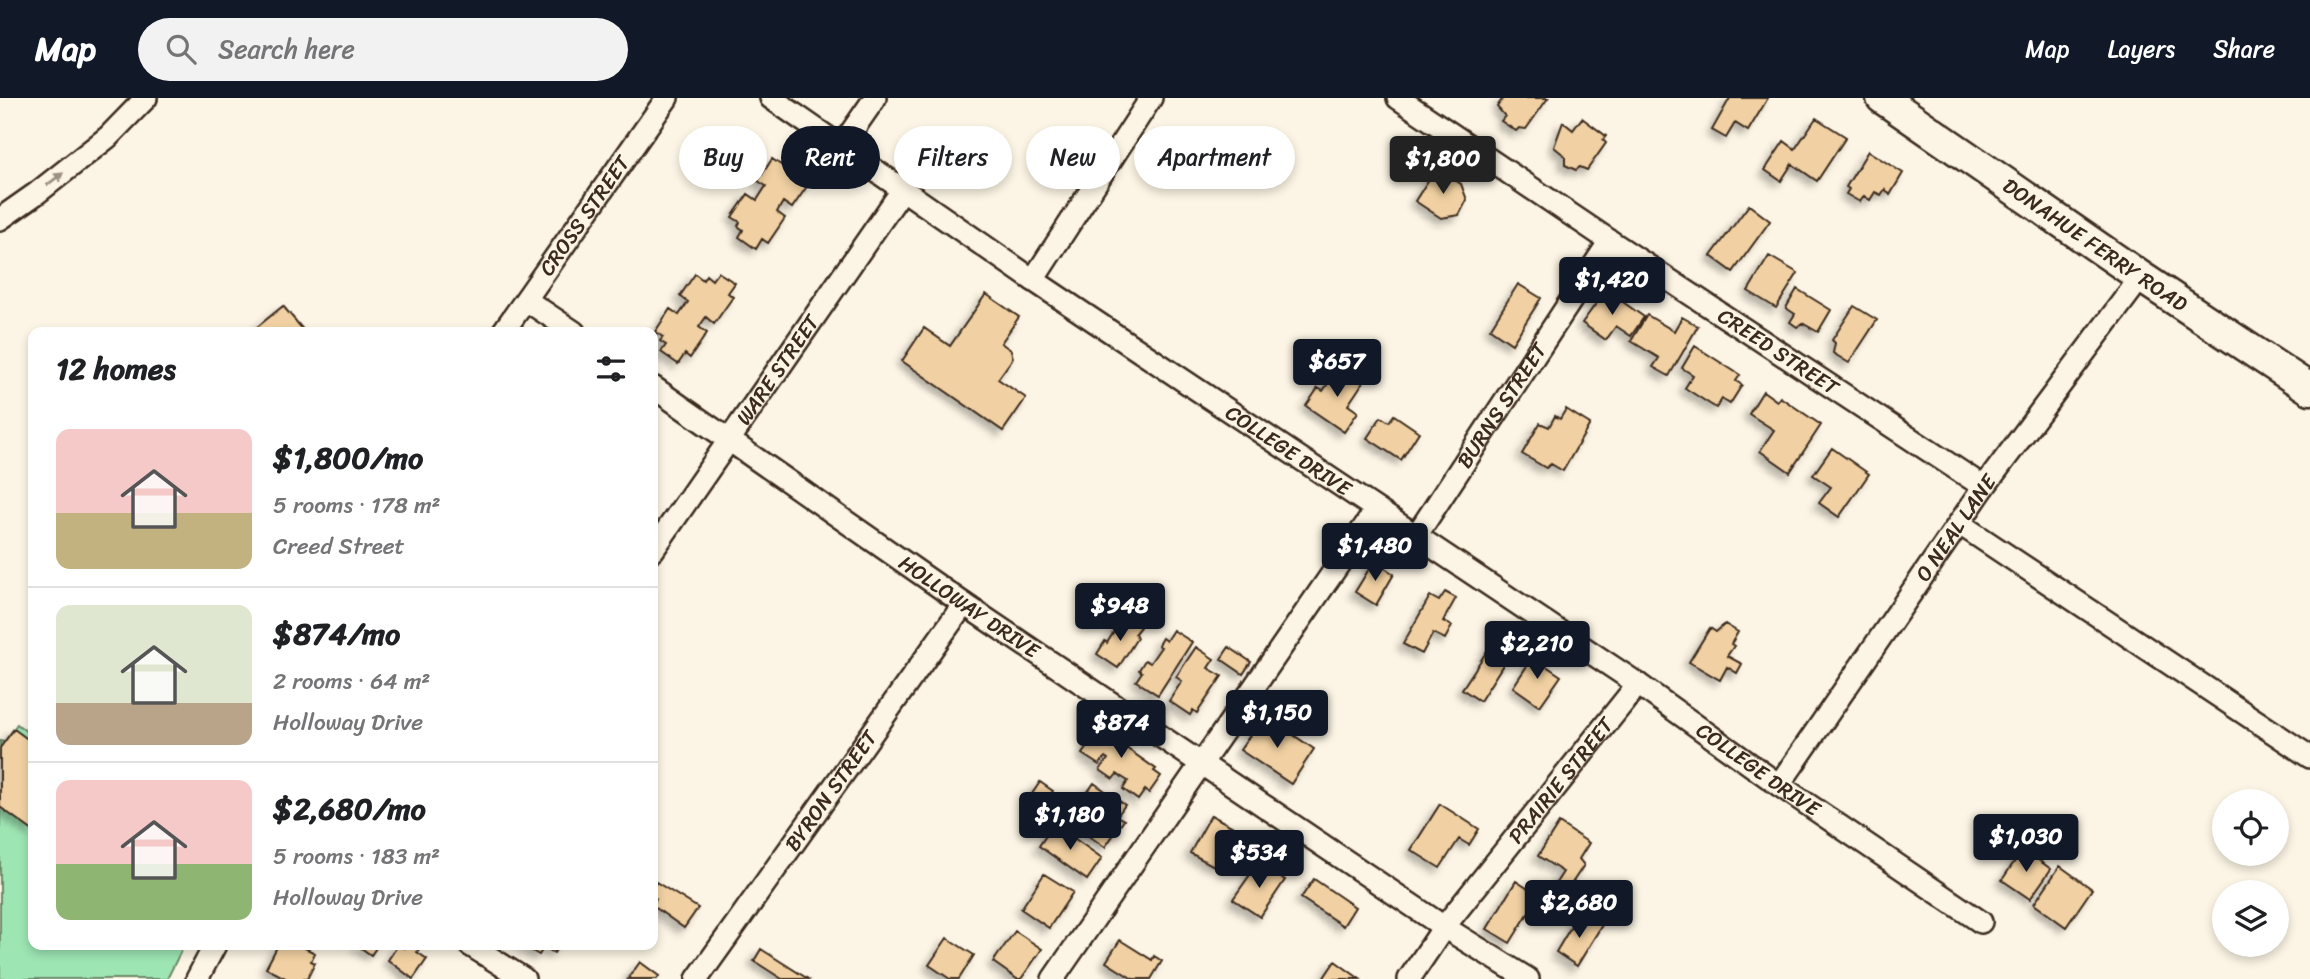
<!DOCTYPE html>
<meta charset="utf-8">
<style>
:root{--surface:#fff;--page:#f2f2f2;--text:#202124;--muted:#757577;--line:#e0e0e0;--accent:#111827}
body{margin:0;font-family:Sriracha,sans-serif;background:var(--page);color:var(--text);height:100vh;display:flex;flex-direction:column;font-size:26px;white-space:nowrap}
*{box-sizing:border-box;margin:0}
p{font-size:23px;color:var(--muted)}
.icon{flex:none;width:38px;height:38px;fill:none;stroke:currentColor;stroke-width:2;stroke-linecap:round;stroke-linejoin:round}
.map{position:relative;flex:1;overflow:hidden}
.drawer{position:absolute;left:28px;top:229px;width:630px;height:623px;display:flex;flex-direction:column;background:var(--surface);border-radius:14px;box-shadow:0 4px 10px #0003}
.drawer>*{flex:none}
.top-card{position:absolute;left:679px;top:28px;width:665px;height:63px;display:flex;gap:14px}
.tools{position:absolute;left:2212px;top:691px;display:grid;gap:14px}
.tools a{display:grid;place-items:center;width:77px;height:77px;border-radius:50%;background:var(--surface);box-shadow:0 4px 10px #0003;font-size:35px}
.price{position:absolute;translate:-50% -60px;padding:0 16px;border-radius:7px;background:var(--accent);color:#fff;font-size:23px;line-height:46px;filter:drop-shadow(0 2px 4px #0008)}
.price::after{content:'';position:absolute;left:50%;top:42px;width:21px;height:16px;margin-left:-10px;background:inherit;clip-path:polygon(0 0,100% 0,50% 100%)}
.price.current{background:#222;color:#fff}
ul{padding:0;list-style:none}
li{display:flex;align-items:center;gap:21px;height:175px;padding:0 28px}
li+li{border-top:2px solid var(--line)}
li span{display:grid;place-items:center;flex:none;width:196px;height:140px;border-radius:14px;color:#555}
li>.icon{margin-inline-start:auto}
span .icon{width:84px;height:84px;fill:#fffc;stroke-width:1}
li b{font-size:30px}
h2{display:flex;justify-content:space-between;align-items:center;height:84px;padding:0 28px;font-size:30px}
.chip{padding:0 24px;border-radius:32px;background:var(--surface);box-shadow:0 4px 10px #0003;font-size:24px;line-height:63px}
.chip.current{background:var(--accent);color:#fff}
header{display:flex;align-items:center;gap:42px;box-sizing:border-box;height:98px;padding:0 35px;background:var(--accent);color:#fff}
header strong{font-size:33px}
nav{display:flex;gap:38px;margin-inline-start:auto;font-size:24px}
.search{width:490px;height:63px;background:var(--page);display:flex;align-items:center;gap:18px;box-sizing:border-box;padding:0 24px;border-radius:38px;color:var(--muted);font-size:26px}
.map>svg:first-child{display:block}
.green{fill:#9de5b3;stroke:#6c8868;stroke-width:2}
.building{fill:#f1d1a3;stroke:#3b2a1e;stroke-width:2;filter:url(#shadow)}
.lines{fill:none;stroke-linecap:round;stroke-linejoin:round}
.street-casing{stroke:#3b2a1e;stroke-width:26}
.secondary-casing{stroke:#3b2a1e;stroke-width:35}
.street{stroke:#fcf5e5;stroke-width:21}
.secondary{stroke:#fcf5e5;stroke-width:30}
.oneway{fill:#9c9082}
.labels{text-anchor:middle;stroke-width:7;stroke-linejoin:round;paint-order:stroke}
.street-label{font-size:21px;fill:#3b2a1e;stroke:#fcf5e5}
</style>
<header>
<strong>Map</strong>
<div class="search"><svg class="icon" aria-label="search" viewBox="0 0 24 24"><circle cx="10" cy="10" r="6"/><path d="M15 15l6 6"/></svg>Search here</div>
<nav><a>Map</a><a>Layers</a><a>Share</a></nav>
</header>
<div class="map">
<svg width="2310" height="881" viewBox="0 0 2310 881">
<defs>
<filter id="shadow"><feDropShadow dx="-5" dy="5" stdDeviation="3.5" flood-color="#0004"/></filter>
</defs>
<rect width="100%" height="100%" fill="#fcf5e5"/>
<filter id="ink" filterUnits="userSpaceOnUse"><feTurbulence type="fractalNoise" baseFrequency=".0143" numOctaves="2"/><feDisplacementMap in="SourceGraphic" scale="14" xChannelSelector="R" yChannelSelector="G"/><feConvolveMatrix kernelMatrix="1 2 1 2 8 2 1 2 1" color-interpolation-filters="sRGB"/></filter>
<g filter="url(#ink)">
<path class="green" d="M17,626l16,13v208h151l-17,34h-167v-238l4,1z"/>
<path class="building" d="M1503,0h45l-22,31 -7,-1 -3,3 -15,-10 4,-5 -8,-9z
M1730,0h38l-20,33 -13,-8 -9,15 -14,-8z
M1582,20l24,18 -3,4 3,3 -19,27 -7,-3 -4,3 -11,-5v-9l-11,-9 9,-25 10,8z
M1816,20l30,19 -29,44 -25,-17 -11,17 -16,-11 19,-29 11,8z
M1868,53l35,22 -13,22 -5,-6 -4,6 -6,-3 -5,8 -6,-4 -4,6 -14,-8 3,-5 -3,-2z
M795,58l17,12 -7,10 5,4 -18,26 -9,-6 -6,10 8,6 -17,25 -6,-4 -6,10 -17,-12 4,-7 -5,-4 2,-4 -8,-5 16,-23 9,6 9,-14 -8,-5 14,-22 9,6 3,-4 5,4z
M1436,70l25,16 6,16 -8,15 -18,3 -26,-17z
M1749,107l21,16 -37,51 -22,-16z
M1769,158l29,17 -22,35 -28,-17z
M718,174l17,11 -7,10 5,4 -19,27 -8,-7 -7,10 8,6 -17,25 -5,-4 -7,10 -17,-12 5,-7 -6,-4 3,-4 -8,-5 15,-23 9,6 9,-13 -8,-6 15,-22 8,6 3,-5 6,5z
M1518,186l23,14 -29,46 -22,-15z
M1797,191l34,21 -13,22 -16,-9 -5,4 -7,-5 5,-8 -9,-6z
M1606,192l38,27 -13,19 -15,-10 -10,14 -24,-17z
M986,196l33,23 -18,26 10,7 2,8 -15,21 28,19 -23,33 -101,-70 22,-33 26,18z
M283,208l22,26h-54z
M1854,208l23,14 -28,43 -16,-10 2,-10 -3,-3z
M1647,217l27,16 8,-14 16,9 -29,50 -16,-9 6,-9 -28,-17z
M1695,248l45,29 -4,6 6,4 -12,19 -8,-5 -6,9 -31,-20 8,-13 -11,-7z
M1340,267l24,16 -16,24 10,7 -14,20 -38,-26 12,-18 5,3z
M1763,293l14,10 3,-4 41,28 -31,47 -30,-21 14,-21 -25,-16z
M1566,311l24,15 -27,47 -12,-7 -5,4 -24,-14 18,-31 9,4 6,-11 5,3z
M1394,317l25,17 -18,28 -34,-22 14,-21 8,5z
M1832,350l37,26 -30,43 -20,-14 12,-16 -18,-12z
M1374,463l20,13 -18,31 -21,-13z
M1445,494l11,6 -13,23 9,5 -7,13 -12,-6 -11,21 -19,-10 27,-48 9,5z
M1127,520l13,9 -5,6 2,5 -19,30 -21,-14 8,-13 2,2 10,-16 3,1z
M1725,526l13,8 -7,12 3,2 -7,10 15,8 -5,9 -10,-6 -7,13 -31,-18 21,-34 6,4z
M1173,532l19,12 -34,53 -22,-14 6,-9 -3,-2 6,-10 5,3 11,-16 -3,-2 4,-7 4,3z
M1196,549l18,12 -6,9 14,8 -25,37 -4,-3 -3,5 -21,-14 13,-20 -6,-4z
M1229,549l22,15 -8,12 -22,-15z
M1489,550l17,12 -26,41 -18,-12z
M1533,559l28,19 -21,30 -27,-19z
M1110,617l14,10 -12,17 4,2 -2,3 2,1 3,-5 37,26 -2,2 7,5 -12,17 -4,-3 -7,10 -15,-11 5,-8 -11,-7 -4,5 -13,-9 8,-11 -3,-2 -6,8 -17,-11z
M1264,617l50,34 -23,35 -51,-34z
M14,631l19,14v88l-33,-24v-59z
M1040,684l13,9 -9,15 -14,-9z
M1094,685l31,22 -8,11 7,4 -19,27 -31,-21 18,-26 -7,-4z
M1440,706l39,25 -10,16 -10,-6 -19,29 -29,-18z
M1211,717l24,13 -21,38 -24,-13z
M1559,725l30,20 -10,16 5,6 -28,42 -11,-7 18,-28 -25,-16z
M1054,726l48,34 -15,22 -48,-34z
M2023,751l28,20 -21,30 -28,-19z
M1259,764l26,18 -25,37 -27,-18z
M2060,768l32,23 -26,38 -32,-23z
M1044,776l29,18 -24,36 -28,-19z
M1314,781l41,28 -12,19 -42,-28z
M1516,783l23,15 -29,47 -23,-14z
M656,784l42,26 -14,20 -31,-22 3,-7 -3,-2v-10z
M1592,820l10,7 -25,41 -21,-14 19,-32z
M1015,833l27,18 -21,30h-4l-24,-17z
M947,840l27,17 -15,24h-9l-21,-14z
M1120,842l32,20 2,-4 8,5 -11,18h-18l-27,-17z
M278,847h21l16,8 -4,8 4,2 -8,16h-20l-21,-11z
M357,847h21l-7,10z
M398,847l6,3 2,-3h8l5,4 -2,3 10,7 -14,20 -25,-19z
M522,847h37l-5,8 -10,-6 -5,8z
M761,851l47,30h-26l-28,-18z
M1335,863l25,18h-37z
M640,864l19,14 -2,3h-29z"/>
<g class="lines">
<g class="street-casing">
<g id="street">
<path id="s1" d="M771,0l262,182 605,404 141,101 202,137"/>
<path id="s2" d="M1398,0l212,143 374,246"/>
<path d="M841,49l34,-49"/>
<path d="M0,121l37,-26 71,-56 38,-39"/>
<path d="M1033,182l118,-182"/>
<path d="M526,202l48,32"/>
<path id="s3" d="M503,234l164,-234"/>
<path id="s4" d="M653,289l311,217 480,323 84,52"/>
<path d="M1960,426l350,233"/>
<path id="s5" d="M1416,438l194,-295"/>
<path id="s6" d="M653,452l250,-361"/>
<path id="s7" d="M1779,687l205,-298 157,-210"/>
<path d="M470,847l54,34"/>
<path d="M197,881l18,-34"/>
<path id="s8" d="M697,881l267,-375"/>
<path d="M1053,881l323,-469"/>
<path id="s9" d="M1409,881l35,-52 194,-243"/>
</g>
</g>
<g class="secondary-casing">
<g id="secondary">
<path id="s10" d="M1882,0l259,179 169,112"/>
</g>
</g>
<use href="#street" class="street"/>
<use href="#secondary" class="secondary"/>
</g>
<defs><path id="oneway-solid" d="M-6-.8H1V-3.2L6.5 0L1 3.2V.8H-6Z" transform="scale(1.75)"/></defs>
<use class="oneway" href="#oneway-solid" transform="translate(55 81) rotate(-37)"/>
</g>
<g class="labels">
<g class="street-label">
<text dy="7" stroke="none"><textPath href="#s3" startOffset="142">CROSS STREET</textPath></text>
<text dy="7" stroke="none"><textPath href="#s10" startOffset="259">DONAHUE FERRY ROAD</textPath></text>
<text dy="7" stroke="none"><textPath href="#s2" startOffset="457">CREED STREET</textPath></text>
<text dy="7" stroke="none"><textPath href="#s6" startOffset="219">WARE STREET</textPath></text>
<text dy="7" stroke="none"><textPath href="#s5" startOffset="156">BURNS STREET</textPath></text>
<text dy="7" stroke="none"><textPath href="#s1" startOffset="626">COLLEGE DRIVE</textPath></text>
<text dy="7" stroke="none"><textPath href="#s7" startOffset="312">O NEAL LANE</textPath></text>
<text dy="7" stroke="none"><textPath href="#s4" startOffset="385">HOLLOWAY DRIVE</textPath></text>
<text dy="7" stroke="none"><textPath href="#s1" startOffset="1194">COLLEGE DRIVE</textPath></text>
<text dy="7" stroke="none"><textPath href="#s9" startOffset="250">PRAIRIE STREET</textPath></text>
<text dy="7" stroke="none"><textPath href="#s8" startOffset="231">BYRON STREET</textPath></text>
</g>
</g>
</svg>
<div class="tools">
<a><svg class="icon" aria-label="locate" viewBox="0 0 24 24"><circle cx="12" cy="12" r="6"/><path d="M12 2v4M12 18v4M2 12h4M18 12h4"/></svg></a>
<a><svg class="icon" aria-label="layers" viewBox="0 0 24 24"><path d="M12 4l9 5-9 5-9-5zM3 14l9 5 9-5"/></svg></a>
</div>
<b class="price current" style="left:1443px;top:98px">$1,800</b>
<b class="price" style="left:1612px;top:219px">$1,420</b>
<b class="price" style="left:1337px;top:301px">$657</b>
<b class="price" style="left:1375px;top:485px">$1,480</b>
<b class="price" style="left:1120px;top:545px">$948</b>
<b class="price" style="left:1537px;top:583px">$2,210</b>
<b class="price" style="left:1277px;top:652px">$1,150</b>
<b class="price" style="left:1121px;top:662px">$874</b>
<b class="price" style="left:1070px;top:754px">$1,180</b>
<b class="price" style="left:2026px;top:776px">$1,030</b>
<b class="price" style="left:1259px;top:792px">$534</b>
<b class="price" style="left:1579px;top:842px">$2,680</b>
<div class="top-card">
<a class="chip">Buy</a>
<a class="chip current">Rent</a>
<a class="chip">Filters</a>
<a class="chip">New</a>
<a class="chip">Apartment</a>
</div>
<section class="drawer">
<h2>12 homes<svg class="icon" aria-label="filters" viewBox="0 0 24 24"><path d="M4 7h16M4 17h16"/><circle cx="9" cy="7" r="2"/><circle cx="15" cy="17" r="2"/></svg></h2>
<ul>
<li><span style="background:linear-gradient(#f6c9c9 60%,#c2b280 0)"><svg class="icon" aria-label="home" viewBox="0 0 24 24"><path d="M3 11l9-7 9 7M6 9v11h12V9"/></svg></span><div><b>$1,800/mo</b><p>5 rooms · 178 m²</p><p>Creed Street</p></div></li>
<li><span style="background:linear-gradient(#dfe7d0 70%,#b9a48a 0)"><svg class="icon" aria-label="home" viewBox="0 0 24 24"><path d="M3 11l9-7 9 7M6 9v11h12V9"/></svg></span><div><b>$874/mo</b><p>2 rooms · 64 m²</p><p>Holloway Drive</p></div></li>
<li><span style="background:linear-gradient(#f6c9c9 60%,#8fb573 0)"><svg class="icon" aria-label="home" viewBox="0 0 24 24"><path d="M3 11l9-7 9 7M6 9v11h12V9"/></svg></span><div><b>$2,680/mo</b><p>5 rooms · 183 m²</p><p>Holloway Drive</p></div></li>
</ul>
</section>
</div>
